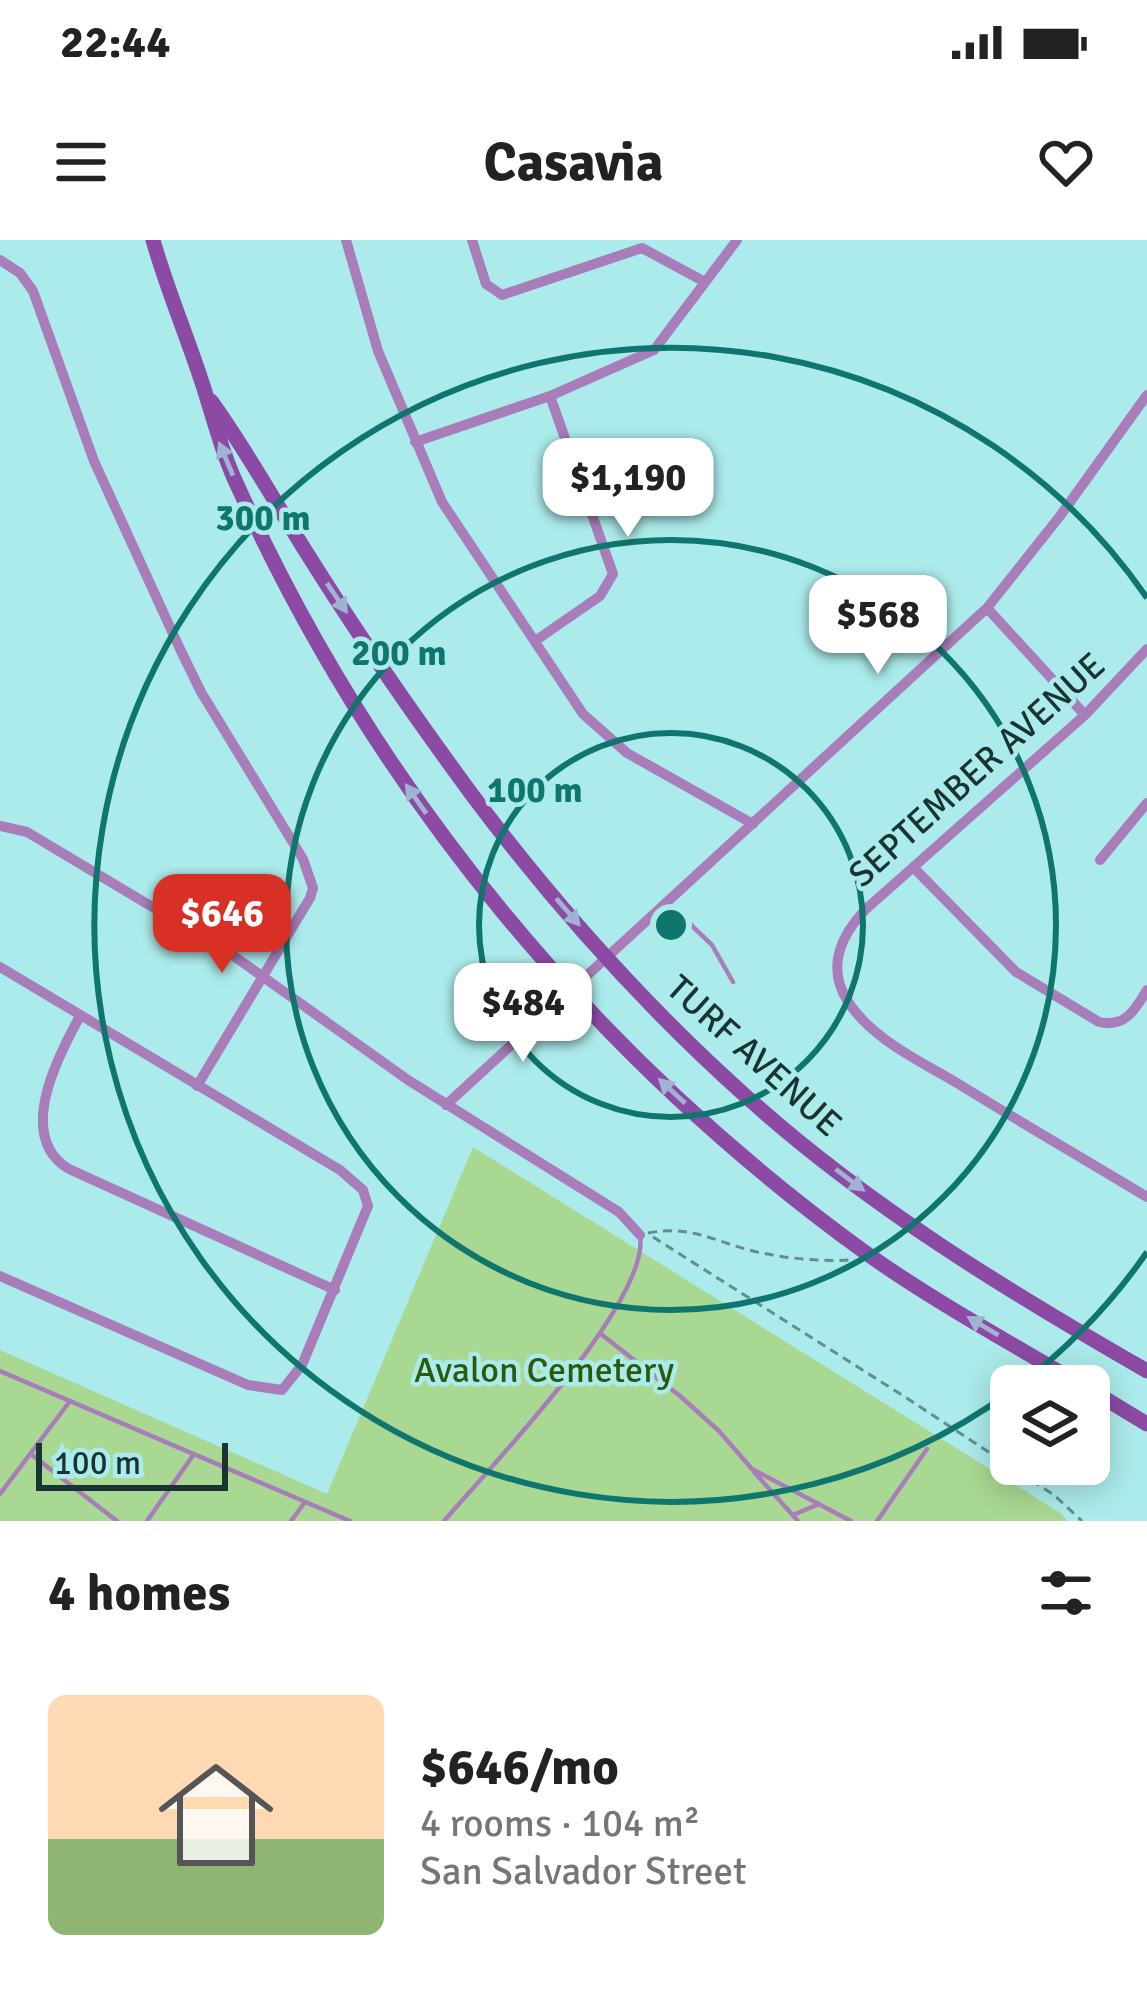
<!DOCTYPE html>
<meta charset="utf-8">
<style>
:root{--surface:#fff;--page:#f2f2f2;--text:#222;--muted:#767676;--accent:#d93025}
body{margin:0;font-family:Signika,sans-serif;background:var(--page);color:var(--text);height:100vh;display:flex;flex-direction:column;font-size:45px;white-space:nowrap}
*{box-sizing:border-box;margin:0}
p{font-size:39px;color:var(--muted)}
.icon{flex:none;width:66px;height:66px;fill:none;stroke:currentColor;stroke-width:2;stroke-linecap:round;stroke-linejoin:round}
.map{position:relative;height:1281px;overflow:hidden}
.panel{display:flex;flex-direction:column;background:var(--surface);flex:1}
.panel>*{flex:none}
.buttons{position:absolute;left:990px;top:1125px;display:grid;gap:24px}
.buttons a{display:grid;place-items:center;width:120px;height:120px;border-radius:18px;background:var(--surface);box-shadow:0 6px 30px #0003;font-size:60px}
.scale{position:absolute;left:36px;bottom:30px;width:192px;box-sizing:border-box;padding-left:12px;border:6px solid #193232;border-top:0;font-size:33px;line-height:42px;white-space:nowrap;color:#193232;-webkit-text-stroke:9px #acebeb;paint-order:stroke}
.price{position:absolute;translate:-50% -102px;padding:0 27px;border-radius:24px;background:#fff;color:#222;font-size:39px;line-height:78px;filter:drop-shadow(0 3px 6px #0008)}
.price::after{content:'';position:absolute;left:50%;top:72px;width:36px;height:27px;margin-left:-18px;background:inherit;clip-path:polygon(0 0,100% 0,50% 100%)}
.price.on{background:var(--accent);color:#fff}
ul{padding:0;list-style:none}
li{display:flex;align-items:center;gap:36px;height:300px;padding:0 48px}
li span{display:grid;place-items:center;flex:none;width:336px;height:240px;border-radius:18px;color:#555}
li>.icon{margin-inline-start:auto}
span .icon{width:144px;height:144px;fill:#fffc;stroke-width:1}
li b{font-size:51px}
h2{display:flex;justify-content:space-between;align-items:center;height:144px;padding:0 48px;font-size:51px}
.status{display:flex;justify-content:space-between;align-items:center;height:84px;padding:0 60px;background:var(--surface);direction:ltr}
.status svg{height:33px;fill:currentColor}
header{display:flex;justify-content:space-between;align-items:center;height:156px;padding:0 48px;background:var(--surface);font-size:54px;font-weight:700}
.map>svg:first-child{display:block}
.green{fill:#a9d892}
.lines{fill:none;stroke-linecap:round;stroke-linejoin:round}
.path{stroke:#628e8e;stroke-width:3;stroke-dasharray:9 6;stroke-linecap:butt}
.lane{stroke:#a87db9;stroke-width:4.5}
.street{stroke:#a87db9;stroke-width:10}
.secondary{stroke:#8c4aa5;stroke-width:15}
.oneway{fill:#a1b3d2}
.ring{fill:none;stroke:#0f766e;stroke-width:6}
.labels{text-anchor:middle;stroke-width:9;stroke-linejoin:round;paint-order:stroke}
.street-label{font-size:36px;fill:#193232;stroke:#acebeb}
.park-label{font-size:36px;fill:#2c5a0d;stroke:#acebeb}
.centre{fill:#0f766e;stroke:#acebeb;stroke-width:6}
.ring-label{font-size:36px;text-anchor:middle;font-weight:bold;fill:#0f766e;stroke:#acebeb;stroke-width:9;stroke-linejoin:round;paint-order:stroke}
</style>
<div class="status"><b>22:44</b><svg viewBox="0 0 49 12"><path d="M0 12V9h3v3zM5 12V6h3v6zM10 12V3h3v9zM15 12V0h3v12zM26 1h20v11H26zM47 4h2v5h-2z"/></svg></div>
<header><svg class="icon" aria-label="menu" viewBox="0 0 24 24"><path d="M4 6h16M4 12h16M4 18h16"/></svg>Casavia<svg class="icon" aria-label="heart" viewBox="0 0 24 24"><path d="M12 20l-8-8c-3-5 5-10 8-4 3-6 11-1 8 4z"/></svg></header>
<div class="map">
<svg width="1147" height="1281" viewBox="0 0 1147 1281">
<rect width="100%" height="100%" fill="#acebeb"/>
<path class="green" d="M473,907l589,367 5,7h-1067v-171l327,144z"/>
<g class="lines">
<path class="path" d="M648,993c44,-8 65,8 105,18 29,7 68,11 97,9
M653,997l249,158 152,100 28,26"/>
<path class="lane" d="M669,664l43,41 21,37
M601,1094l79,62 39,35 33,38 99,52
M0,1131l350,150
M32,1215l85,66
M754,1232l44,49
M0,1254l70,-93
M793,1275l26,-11
M147,1281l47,-67
M291,1281l14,-19
M444,1281c46,-54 207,-220 196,-286
M877,1281l50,-72"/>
<path class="street" d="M346,0l32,111 64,151 141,212 44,39 126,71
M472,0l14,44 16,11 140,-47 63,34
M0,20l20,13 13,18 61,170 86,188 21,43 102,167 10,29 -3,10 -113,188
M415,202l135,-46 104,-46 83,-110
M987,368l98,107
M535,401l65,-45 13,-22 -63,-178
M1147,409l-62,66 -219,194c-24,25 -40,57 -19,91 23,38 73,61 110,83 63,39 127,76 190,114
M0,586l27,6 204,122 177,126 211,132 21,23
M1100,620l47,-57
M913,627l103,105 83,50c26,6 36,-12 48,-32
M0,727l340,203 23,20 5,16 -66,159 -20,25 -34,-5 -248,-109
M80,776c-22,40 -65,121 -11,153l266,121
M446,865l541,-497 73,-92 87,-121"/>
<path class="secondary" d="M153,0c15,53 37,103 53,155 10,32 18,63 33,94 138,305 356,568 627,764 69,49 145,90 217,133
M211,161c34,47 62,98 92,146 53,85 111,169 170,249 81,108 175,213 276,303 119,107 259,192 398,272
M1089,1149l58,35"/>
</g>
<defs><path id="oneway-solid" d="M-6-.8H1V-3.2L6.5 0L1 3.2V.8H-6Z" transform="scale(3)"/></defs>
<g class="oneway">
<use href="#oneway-solid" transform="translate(226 219) rotate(-113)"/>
<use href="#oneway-solid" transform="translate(337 358) rotate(56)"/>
<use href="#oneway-solid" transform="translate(416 559) rotate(-125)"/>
<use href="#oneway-solid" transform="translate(568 672) rotate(49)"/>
<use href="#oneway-solid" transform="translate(672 851) rotate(-137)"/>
<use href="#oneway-solid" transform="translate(850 940) rotate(37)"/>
<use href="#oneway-solid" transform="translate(983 1086) rotate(-149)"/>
</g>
<g class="ring">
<circle cx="671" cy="685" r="192"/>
<circle cx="671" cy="685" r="385"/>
<path d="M1147 1012A577 577 0 0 1 1018 1146M1010 1152A577 577 0 1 1 1147 358"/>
</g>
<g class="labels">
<g class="street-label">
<text transform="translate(976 529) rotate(-42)" y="13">SEPTEMBER AVENUE</text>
<text transform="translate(755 815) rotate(42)" y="13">TURF AVENUE</text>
</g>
<g class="park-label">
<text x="544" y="1142">Avalon Cemetery</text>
</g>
</g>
<circle cx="671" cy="685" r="18" class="centre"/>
<g class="ring-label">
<text x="263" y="290">300 m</text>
<text x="399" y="425">200 m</text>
<text x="535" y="562">100 m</text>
</g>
</svg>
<div class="buttons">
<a><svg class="icon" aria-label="layers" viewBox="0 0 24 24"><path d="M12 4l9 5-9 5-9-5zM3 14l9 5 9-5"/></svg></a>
</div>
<div class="scale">100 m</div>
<b class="price" style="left:628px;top:300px">$1,190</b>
<b class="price" style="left:878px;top:437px">$568</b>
<b class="price on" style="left:222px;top:736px">$646</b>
<b class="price" style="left:523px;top:825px">$484</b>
</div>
<section class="panel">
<h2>4 homes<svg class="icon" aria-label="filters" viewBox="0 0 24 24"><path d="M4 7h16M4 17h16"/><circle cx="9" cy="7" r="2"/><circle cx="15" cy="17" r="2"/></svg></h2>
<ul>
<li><span style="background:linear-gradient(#ffd9b3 60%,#8fb573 0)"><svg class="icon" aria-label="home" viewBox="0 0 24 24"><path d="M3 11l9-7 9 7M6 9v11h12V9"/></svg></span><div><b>$646/mo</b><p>4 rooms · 104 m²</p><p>San Salvador Street</p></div></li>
</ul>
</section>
